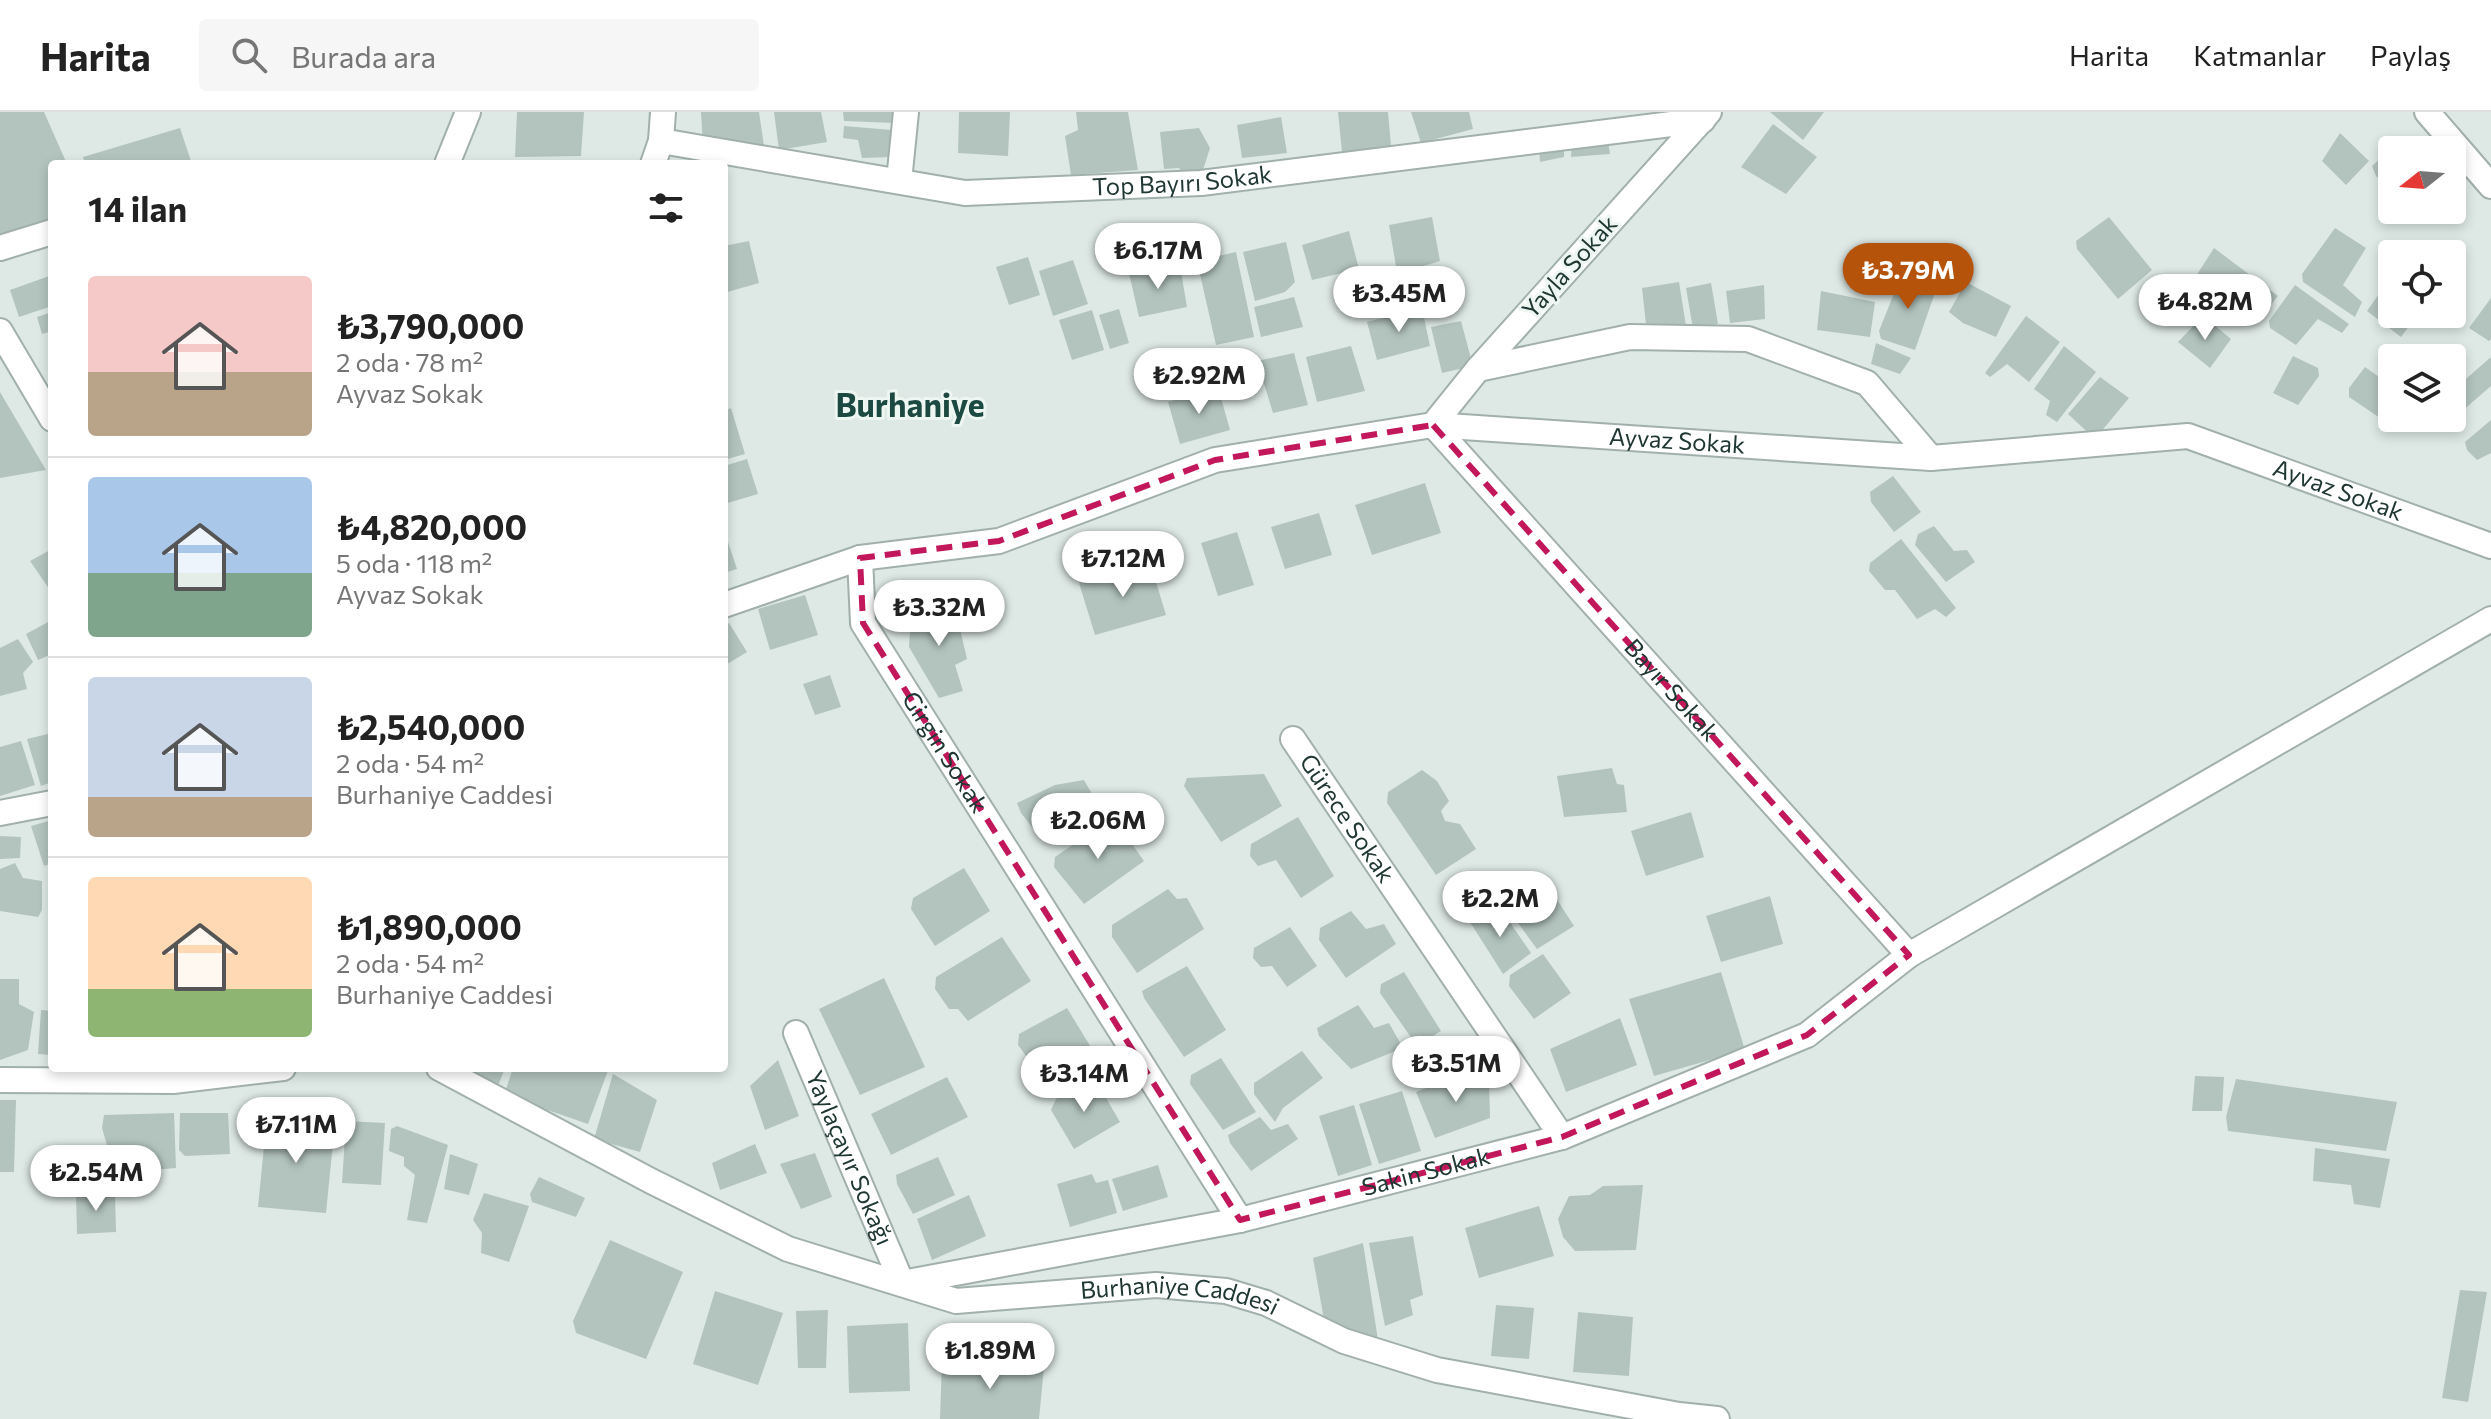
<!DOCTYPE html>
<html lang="tr">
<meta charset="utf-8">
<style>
:root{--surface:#fff;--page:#f6f6f6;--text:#222;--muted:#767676;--line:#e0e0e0;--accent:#b45309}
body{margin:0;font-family:Commissioner,sans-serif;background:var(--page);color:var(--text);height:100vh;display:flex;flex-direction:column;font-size:30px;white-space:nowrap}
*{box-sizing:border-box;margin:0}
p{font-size:26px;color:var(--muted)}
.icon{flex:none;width:44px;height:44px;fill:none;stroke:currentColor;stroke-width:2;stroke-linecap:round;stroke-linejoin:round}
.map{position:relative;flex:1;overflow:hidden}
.sheet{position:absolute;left:48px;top:48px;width:680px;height:912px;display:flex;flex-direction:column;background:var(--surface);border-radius:8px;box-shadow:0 4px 12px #0003}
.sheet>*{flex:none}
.needle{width:52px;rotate:253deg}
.fabs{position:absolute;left:2378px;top:24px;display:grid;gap:16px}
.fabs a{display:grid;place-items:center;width:88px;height:88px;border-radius:8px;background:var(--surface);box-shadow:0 4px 12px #0003;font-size:40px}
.price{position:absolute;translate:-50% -68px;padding:0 18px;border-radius:28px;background:#fff;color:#222;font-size:26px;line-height:52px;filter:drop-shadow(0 2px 4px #0008)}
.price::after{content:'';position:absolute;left:50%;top:48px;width:24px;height:18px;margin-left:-12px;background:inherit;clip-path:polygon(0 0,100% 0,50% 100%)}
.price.selected{background:var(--accent);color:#fff}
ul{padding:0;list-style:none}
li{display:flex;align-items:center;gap:24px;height:200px;padding:0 40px}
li+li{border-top:2px solid var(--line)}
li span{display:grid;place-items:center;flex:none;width:224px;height:160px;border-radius:8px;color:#555}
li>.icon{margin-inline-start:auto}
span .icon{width:96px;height:96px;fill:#fffc;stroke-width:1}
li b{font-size:34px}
h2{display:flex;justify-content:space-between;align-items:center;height:96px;padding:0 40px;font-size:34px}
header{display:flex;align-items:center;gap:48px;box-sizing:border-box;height:112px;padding:0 40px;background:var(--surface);border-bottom:2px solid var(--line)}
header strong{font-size:38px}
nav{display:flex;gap:44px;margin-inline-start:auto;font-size:28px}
.search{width:560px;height:72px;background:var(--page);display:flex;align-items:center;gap:20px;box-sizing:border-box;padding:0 28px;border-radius:8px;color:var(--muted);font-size:30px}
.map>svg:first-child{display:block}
.building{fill:#b3c4be}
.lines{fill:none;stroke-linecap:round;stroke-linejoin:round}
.street-casing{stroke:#a1b0ac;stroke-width:28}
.street{stroke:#fff;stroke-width:24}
.marked{fill:none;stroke:#c2185b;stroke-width:6;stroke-dasharray:16 10;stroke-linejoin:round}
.labels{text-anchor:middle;stroke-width:6;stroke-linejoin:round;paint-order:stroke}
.street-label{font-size:24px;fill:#203834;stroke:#eef6f2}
.district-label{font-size:32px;font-weight:bold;fill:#1c4942;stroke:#eef6f2}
</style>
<header>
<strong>Harita</strong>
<div class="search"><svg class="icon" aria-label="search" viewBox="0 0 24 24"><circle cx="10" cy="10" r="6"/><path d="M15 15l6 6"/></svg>Burada ara</div>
<nav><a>Harita</a><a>Katmanlar</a><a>Paylaş</a></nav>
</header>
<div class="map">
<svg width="2491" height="1307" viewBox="0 0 2491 1307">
<rect width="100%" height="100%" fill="#dee9e5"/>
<path class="building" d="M0,0h44l23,52h-15v63l-52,17z
M517,0h67l-3,44 -66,1z
M701,0h58l5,34 -61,-1z
M774,0h47l6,30 -48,8z
M843,0h52l-1,11 -50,-2z
M959,0h51l-2,44 -50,-3z
M1076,0h52l10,58 -67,5 -6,-39 13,-6z
M1338,0h50l3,34 -49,6z
M1411,0h58l4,17 -52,14z
M1770,0h54l-21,28z
M1281,5l6,36 -45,5 -5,-33z
M1773,12l44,33 -31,37 -45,-27z
M844,14l48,4 1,27 -31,1 -4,-18 -15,-2z
M180,16l12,36h-107l-2,-7z
M1199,16l11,20 -8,25 -17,3 -6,-8 -15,1 -4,-37z
M2340,21l29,28 -23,24 -24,-24z
M1608,29l2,13 -39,3 1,-14z
M1564,33v12l-24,5 -1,-16z
M2392,36v44l-16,-16 -4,-10z
M1432,105l8,44 -20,6v14l-21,3 -10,-59z
M2109,105l43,53 -34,29 -41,-50 -1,-8z
M2335,116l31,20 -23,37 19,17 -7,15 -52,-35 -1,-8z
M1349,119l10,38 -47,11 -10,-35z
M749,129l10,42 -35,10v-47z
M1286,130l9,40 -10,10 -30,9 -12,-49z
M2214,136l64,48 -20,24 -62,-44z
M1236,140l18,85 -38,8 -19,-84z
M1028,145l12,38 -31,10 -13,-38z
M1073,148l15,44 -35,12 -14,-45z
M1180,154l7,41 -48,10 -10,-44z
M1903,159l35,13 -23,66 -34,-11 -2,-8z
M52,163v31l-33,11 -9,-27z
M1679,170l7,44 -39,7 -5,-45z
M1966,170l45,24 -15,31 -33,-14 -14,-11z
M1711,171l7,41 -25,5 -7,-41z
M2386,172l6,5v25h26l-17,23 -34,-26z
M1764,173l1,34 -35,4 -4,-32z
M2295,173l54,39 -7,9 -24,-14 -22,26 -26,-17 -1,-7z
M1821,179l54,11 -5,35 -53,-7z
M1294,185l9,30 -42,10 -7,-30z
M2491,186v41l-2,2 -20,-13z
M1422,196l8,38 -53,14 -10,-38z
M1119,197l10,34 -19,6 -11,-34z
M1092,198l12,40 -32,10 -13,-40z
M52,200v19l-10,3 -5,-17z
M2026,204l34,26 -31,40 -22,-18 -17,13 -5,-4z
M2203,204l28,23 -21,29 -32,-26z
M1461,209l12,45 -31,7 -11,-46z
M1876,231l35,15 -11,16 -29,-10z
M1351,234l14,45 -48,11 -11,-45z
M2064,234l32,26 -39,50 -11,-7 4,-14 -16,-12z
M1294,241l14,52 -35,8 -16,-52z
M2293,244l25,12 1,8 -21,29 -25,-12z
M2491,245v29l-45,39 -9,-7h15v-27z
M2365,255l27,19v14l-12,18 -31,-21v-9z
M2100,265l29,21 -34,41 -27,-25z
M1218,275l12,43 -50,14 -12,-42z
M0,280l46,78 -46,8z
M731,296l14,46 -21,6v-49z
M2491,308v33l-14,7 -10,-10 -2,-8z
M747,347l11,35 -34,10v-38z
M1893,364l28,36 -27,20 -23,-30 -1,-10z
M1425,371l16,50 -69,22 -17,-50z
M1319,401l13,42 -47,14 -14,-42z
M1934,414l20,25 13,-1 8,12 -29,20 -31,-37 3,-11z
M724,418l13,39 -13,4z
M1237,420l17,53 -36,11 -17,-53z
M1901,427l55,69 -10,9 -11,-8 -18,10 -22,-29h-10l-16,-19 1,-8z
M52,437v44l-22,-32z
M1150,450l16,53 -71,20 -16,-52z
M805,483l13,40 -48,15 -12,-41z
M954,491l13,56 -12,6 8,26 -24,7 -30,-51 2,-32z
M52,508v34l-14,6 -12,-26z
M729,511l18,29 -23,14v-40z
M18,527l15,23 -10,11 4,16 -27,7v-48z
M830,563l11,32 -26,8 -12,-31z
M52,621v49l-11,4 -14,-47z
M21,629l14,44 -35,11v-49z
M1612,656l5,16 7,1 3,27 -63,5 -7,-41z
M1422,658l15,11 12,20 -8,10 4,10 15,3 16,25 -40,26 -49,-72 1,-11z
M1264,662l18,32 -61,36 -37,-56 3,-8z
M1084,668l7,12 -6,11 -49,29 -15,-19 -4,-10 38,-18z
M1691,700l13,45 -58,19 -15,-45z
M1113,705l31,44 -60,43 -30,-37 1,-10z
M1298,705l36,59 -33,22 -25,-38 -18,6 -8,-10 1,-12z
M52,708v43l-8,3 -13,-40z
M0,724l21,1 -1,21 -20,1z
M15,751l8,15 19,3v29l-4,7 -38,-6v-42z
M964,756l26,43 -55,35 -24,-37 2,-11z
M1547,772l27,42 -37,23 -24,-33v-11z
M1168,777l9,10 10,-1 17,31 -67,44 -25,-36v-12z
M1770,784l13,48 -62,18 -15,-46z
M1486,798l18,4 27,39 -28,21 -33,-52z
M1351,799l15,18 18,-5 12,20 -50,34 -27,-38 1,-12z
M1290,815l27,39 -30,21 -15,-21 -11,1 -8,-9 1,-10z
M1002,825l29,44 -63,40 -10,-12h-9l-14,-20 1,-12z
M1543,842l28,39 -37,26 -25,-33 1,-11z
M1187,854l39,64 -42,27 -40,-59 -2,-7z
M1404,860l37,59 -24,15 -37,-53 1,-9z
M1721,860l24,78 -91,26 -25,-77z
M884,866l41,89 -65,28 -41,-86z
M0,867h19v25l15,8 -6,38 -28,10z
M1358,893l16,23 15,-5 14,25 -52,21 -32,-33 -2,-8z
M1067,896l25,41 -14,9 -1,9 -29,18 -30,-40 1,-11z
M41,898l11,1v44l-14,-1z
M1620,906l17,47 -71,27 -16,-43z
M1302,939l21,27 -40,30 -8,14 -21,-28v-11z
M1221,946l35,54 -33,18 -33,-46 1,-9z
M778,948l21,56 -34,14 -15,-44z
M446,956h59l-7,18z
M513,956h96l-21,56 -84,-29z
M1465,961l5,9 19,-4 1,40 -55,20 -19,-46z
M613,962l44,26 -17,52 -46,-13z
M2195,964l29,1 -2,34h-30z
M947,965l21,40 -77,38 -20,-41z
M1095,967l25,43 -46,27 -23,-39 5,-11z
M2236,967l161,23 -11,49 -158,-20 -2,-14z
M1402,979l19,60 -42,13 -20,-60z
M0,988h16l-2,72h-14z
M1354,993l18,60 -34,11 -19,-60z
M174,1001l2,55 -61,5 -13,-45 2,-13z
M180,1001h48l2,41 -45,2 -6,-6z
M267,1004l68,7 -9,90 -68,-6z
M1260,1005l11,13 17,-6 10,15 -47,32 -21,-28 -2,-8z
M346,1009l39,2 -4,62 -39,-2z
M397,1014l51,19 -21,78 -20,-3 8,-45 -11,-9v-9l-15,-6 2,-22z
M755,1032l12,29 -47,17 -8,-27z
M2315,1036l75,11 -10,49 -26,-4 -3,-19 -38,-4z
M815,1041l17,44 -31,12 -21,-45z
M450,1042l28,10 -9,31 -25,-6z
M938,1045l17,38 -42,19 -16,-30 -1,-9z
M1158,1053l10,32 -45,14 -11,-32z
M1092,1062l4,9 12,-3 9,33 -47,14 -13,-43z
M539,1065l46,21 -9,19 -44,-15 -2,-8z
M1643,1073l-7,65 -61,1 -12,-14 -5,-18 11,-23 21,-1 13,-9z
M115,1081l1,39 -39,2 -1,-40z
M484,1081l45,13 -20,56 -28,-9 1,-20 -9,-13z
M969,1083l17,41 -54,24 -15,-41z
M1539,1094l15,50 -75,22 -14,-50z
M1413,1124l10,59 -13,5 3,15 -28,11 -16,-83z
M610,1128l73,32 -37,87 -70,-26 -3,-12z
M1363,1131l15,97 -52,-9 -13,-73z
M2460,1178l27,2 -19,110 -26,-4z
M715,1179l68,22 -25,72 -65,-21z
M1496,1193l38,3 -5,51 -38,-3z
M828,1198l-2,58h-28l-2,-57z
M1578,1200l55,5 -4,59 -56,-4z
M908,1211l2,68 -61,2 -2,-67z
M942,1248l102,7 -5,52h-99z"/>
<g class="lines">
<g class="street-casing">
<g id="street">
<path id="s1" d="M1709,0l-231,257 -45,56 476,530"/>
<path d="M2427,0l64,74"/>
<path id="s2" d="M661,29l304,52 236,-10 502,-63"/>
<path d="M447,52l21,-52"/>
<path d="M653,52l8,-23 2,-29"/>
<path d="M899,69l7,-69"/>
<path d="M0,136l52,-16"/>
<path d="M0,219l52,88"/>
<path d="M1478,257l152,-32 118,2 119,44 64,75"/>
<path id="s3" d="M860,446l3,65 377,597"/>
<path id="s4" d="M724,493l136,-47 139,-17 216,-81 218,-35 498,33 257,-22 303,110"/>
<path id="s5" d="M1293,627l269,398"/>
<path d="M0,701l52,-10"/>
<path id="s6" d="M796,921l106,250"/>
<path id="s7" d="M439,956l212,113 137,68 168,52 200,-16 70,6 40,12 78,38 93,29 242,45 38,4"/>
<path d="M0,968l173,1 110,-13"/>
<path id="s8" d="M902,1171l338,-63 322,-83 245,-102 102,-80 582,-336"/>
</g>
</g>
<use href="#street" class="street"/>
</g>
<path class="marked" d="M1433,313l476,530 -102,80 -245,102 -322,83 -377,-597 -3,-65 139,-17 216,-81z"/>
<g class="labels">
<g class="street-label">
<text dy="8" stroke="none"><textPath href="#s2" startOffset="526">Top Bayırı Sokak</textPath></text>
<text transform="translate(1570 155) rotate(-48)" y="8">Yayla Sokak</text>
<text dy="8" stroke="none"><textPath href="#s4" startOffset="980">Ayvaz Sokak</textPath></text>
<text dy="8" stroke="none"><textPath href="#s4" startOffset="1652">Ayvaz Sokak</textPath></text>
<text dy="8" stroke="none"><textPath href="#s1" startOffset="774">Bayır Sokak</textPath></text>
<text dy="8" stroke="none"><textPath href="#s3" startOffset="218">Girgin Sokak</textPath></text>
<text dy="8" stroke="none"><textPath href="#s5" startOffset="96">Gürece Sokak</textPath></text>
<text dy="8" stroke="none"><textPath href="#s6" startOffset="136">Yaylaçayır Sokağı</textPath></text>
<text dy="8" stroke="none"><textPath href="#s8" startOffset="536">Sakin Sokak</textPath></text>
<text dy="8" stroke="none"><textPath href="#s7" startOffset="794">Burhaniye Caddesi</textPath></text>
</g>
<g class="district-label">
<text x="910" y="305">Burhaniye</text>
</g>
</g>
</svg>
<div class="fabs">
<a><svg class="needle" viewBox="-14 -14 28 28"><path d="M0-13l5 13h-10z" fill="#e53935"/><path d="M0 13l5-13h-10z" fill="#767676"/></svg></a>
<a><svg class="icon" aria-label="locate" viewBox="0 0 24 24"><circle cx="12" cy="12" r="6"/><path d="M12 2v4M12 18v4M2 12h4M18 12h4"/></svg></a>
<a><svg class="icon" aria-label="layers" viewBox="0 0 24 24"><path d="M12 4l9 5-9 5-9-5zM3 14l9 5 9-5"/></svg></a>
</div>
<b class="price" style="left:1158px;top:179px">₺6.17M</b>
<b class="price selected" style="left:1908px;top:199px">₺3.79M</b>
<b class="price" style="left:1399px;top:222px">₺3.45M</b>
<b class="price" style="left:2205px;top:230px">₺4.82M</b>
<b class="price" style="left:1199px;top:304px">₺2.92M</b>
<b class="price" style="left:1123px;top:487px">₺7.12M</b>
<b class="price" style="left:939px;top:536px">₺3.32M</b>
<b class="price" style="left:1098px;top:749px">₺2.06M</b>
<b class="price" style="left:1500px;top:827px">₺2.2M</b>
<b class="price" style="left:1456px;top:992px">₺3.51M</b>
<b class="price" style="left:1084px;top:1002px">₺3.14M</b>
<b class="price" style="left:296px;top:1053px">₺7.11M</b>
<b class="price" style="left:96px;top:1101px">₺2.54M</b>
<b class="price" style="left:990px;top:1279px">₺1.89M</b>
<section class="sheet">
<h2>14 ilan<svg class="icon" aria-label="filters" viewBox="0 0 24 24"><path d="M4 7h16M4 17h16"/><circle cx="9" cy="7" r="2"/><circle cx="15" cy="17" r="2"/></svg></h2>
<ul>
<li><span style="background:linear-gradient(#f6c9c9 60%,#b9a48a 0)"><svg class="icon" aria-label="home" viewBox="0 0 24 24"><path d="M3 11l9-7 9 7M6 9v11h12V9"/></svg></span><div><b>₺3,790,000</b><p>2 oda · 78 m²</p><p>Ayvaz Sokak</p></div></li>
<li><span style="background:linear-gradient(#a9c7e8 60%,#7fa58c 0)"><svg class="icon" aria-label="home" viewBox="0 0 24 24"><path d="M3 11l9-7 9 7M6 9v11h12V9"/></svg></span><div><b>₺4,820,000</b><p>5 oda · 118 m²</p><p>Ayvaz Sokak</p></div></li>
<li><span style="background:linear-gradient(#c9d6e8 75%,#b9a48a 0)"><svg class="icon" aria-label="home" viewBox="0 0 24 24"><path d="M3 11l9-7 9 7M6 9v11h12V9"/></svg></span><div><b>₺2,540,000</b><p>2 oda · 54 m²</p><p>Burhaniye Caddesi</p></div></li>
<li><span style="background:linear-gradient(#ffd9b3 70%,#8fb573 0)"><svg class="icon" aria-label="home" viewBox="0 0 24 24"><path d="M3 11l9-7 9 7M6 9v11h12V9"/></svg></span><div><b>₺1,890,000</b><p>2 oda · 54 m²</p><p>Burhaniye Caddesi</p></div></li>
</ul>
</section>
</div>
